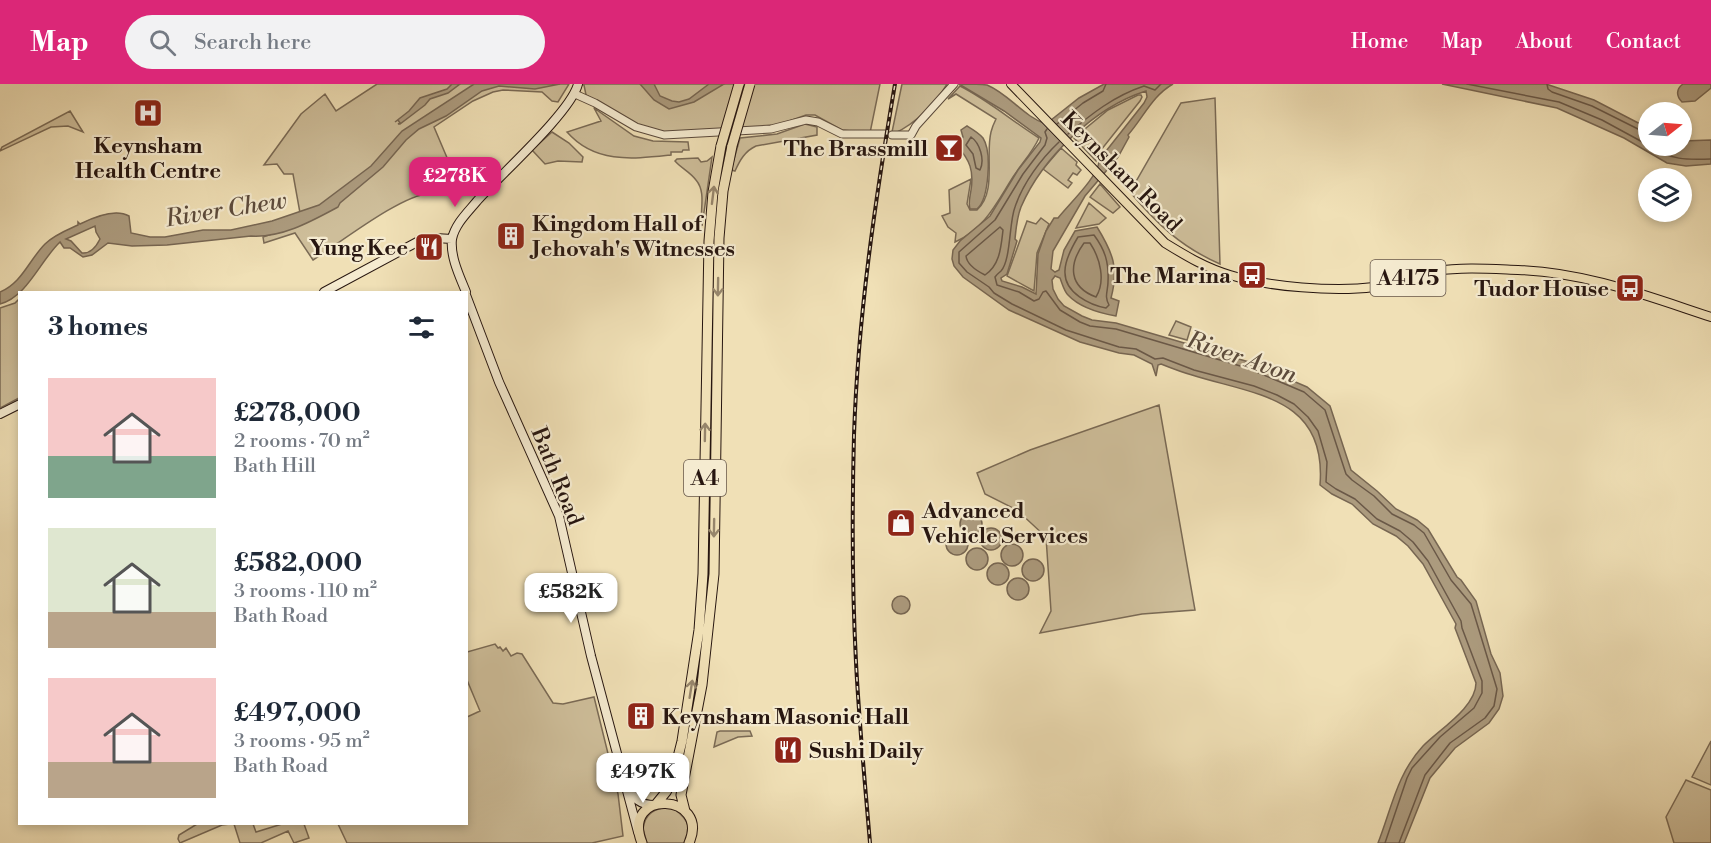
<!DOCTYPE html>
<meta charset="utf-8">
<style>
:root{--surface:#fff;--page:#f2f2f3;--text:#1f2937;--muted:#747a83;--accent:#db2777}
body{margin:0;font-family:"Libre Bodoni",serif;background:var(--page);color:var(--text);height:100vh;display:flex;flex-direction:column;font-size:22px;white-space:nowrap}
*{box-sizing:border-box;margin:0}
p{font-size:20px;color:var(--muted)}
.icon{flex:none;width:33px;height:33px;fill:none;stroke:currentColor;stroke-width:2;stroke-linecap:round;stroke-linejoin:round}
.map{position:relative;flex:1;overflow:hidden}
.sheet{position:absolute;left:18px;top:207px;width:450px;height:534px;display:flex;flex-direction:column;background:var(--surface);border-radius:0px;box-shadow:0 3px 9px #0003}
.sheet>*{flex:none}
.needle{width:39px;rotate:73deg}
.buttons{position:absolute;left:1638px;top:18px;display:grid;gap:12px}
.buttons a{display:grid;place-items:center;width:54px;height:54px;border-radius:50%;background:var(--surface);box-shadow:0 3px 9px #0003;font-size:30px}
.price{position:absolute;translate:-50% -51px;padding:0 14px;border-radius:12px;background:#fff;color:#222;font-size:20px;line-height:39px;filter:drop-shadow(0 2px 3px #0008)}
.price::after{content:'';position:absolute;left:50%;top:36px;width:18px;height:14px;margin-left:-9px;background:inherit;clip-path:polygon(0 0,100% 0,50% 100%)}
.price.selected{background:var(--accent);color:#fff}
ul{padding:0;list-style:none}
li{display:flex;align-items:center;gap:18px;height:150px;padding:0 30px}
li span{display:grid;place-items:center;flex:none;width:168px;height:120px;border-radius:0px;color:#555}
li>.icon{margin-inline-start:auto}
span .icon{width:72px;height:72px;fill:#fffc;stroke-width:1}
li b{font-size:26px}
h2{display:flex;justify-content:space-between;align-items:center;height:72px;padding:0 30px;font-size:26px}
header{display:flex;align-items:center;gap:36px;box-sizing:border-box;height:84px;padding:0 30px;background:var(--accent);color:#fff}
header strong{font-size:28px}
nav{display:flex;gap:33px;margin-inline-start:auto;font-size:21px}
.search{width:420px;height:54px;background:var(--page);display:flex;align-items:center;gap:15px;box-sizing:border-box;padding:0 21px;border-radius:33px;color:var(--muted);font-size:22px}
.map>svg:first-child{display:block}
.green{fill:#cebe9a;stroke:#7a6a55;stroke-width:1.5}
.water{fill:#ac9b7e;stroke:#776652;stroke-width:1.5;fill-rule:evenodd}
.lines{fill:none;stroke-linecap:round;stroke-linejoin:round}
.shore{stroke:#6a5847;stroke-width:1.5}
.tertiary-casing{stroke:#59483a;stroke-width:9}
.secondary-casing{stroke:#271610;stroke-width:10}
.primary-casing{stroke:#271610;stroke-width:10}
.trunk-casing{stroke:#271610;stroke-width:11}
.tertiary{stroke:#f5ebd0;stroke-width:7}
.secondary{stroke:#f5ebd0;stroke-width:8}
.primary{stroke:#f0e0b6;stroke-width:8}
.trunk{stroke:#f0e0b6;stroke-width:9}
.rail-casing{stroke:#271610;stroke-width:4}
.rail{stroke:#f5ebd0;stroke-width:1.5;stroke-dasharray:4.5;stroke-linecap:butt}
.trunk-bridge-casing{stroke:#271610;stroke-width:11;stroke-linecap:butt}
.trunk-bridge{stroke:#f0e0b6;stroke-width:9}
.oneway{stroke:#96856b}
.labels{text-anchor:middle;stroke-width:4.5;stroke-linejoin:round;paint-order:stroke}
.shield{fill:#f5ebd0;stroke:#65564a;stroke-width:1.5}
.shield-label{font-size:21px;font-weight:bold;fill:#271610}
.poi-label{font-size:22px;font-weight:bold;fill:#271610;stroke:#f5ebd0;text-anchor:end}
.street-label{font-size:22px;fill:#271610;stroke:#f5ebd0}
.water-label{font-size:24px;font-style:italic;fill:#5c4b3c;stroke:#f5ebd0}
</style>
<header>
<strong>Map</strong>
<div class="search"><svg class="icon" aria-label="search" viewBox="0 0 24 24"><circle cx="10" cy="10" r="6"/><path d="M15 15l6 6"/></svg>Search here</div>
<nav><a>Home</a><a>Map</a><a>About</a><a>Contact</a></nav>
</header>
<div class="map">
<svg width="1711" height="759" viewBox="0 0 1711 759">
<rect width="100%" height="100%" fill="#f0e0b6"/>
<filter id="stains"><feTurbulence type="fractalNoise" baseFrequency=".00333" numOctaves="4"/><feColorMatrix values="0 0 0 0 .2 0 0 0 0 .09 0 0 0 0 .02 0 0 0 .5 -.17"/></filter>
<radialGradient id="worn" r=".72"><stop offset=".6" stop-color="#630" stop-opacity="0"/><stop offset="1" stop-color="#630" stop-opacity=".3"/></radialGradient>
<path class="green" d="M377,0h192l-11,18 -6,-1 -10,-9 -39,-2 -10,2 -20,9 -39,26 14,33 -24,18 9,14 -3,2c-25,-2 -93,51 -117,66l-18,-27 -31,10 -1,-6 39,-13 -9,-50h-9l-7,-10 -13,1 37,-51 24,-20 11,17z
M580,0h300l-10,49 -28,-3 -27,-15h-9l-28,10 -17,2 -95,5 -27,-5 -53,-32 -2,-10z
M902,0h45c-11,19 -32,40 -52,49l-3,-1z
M960,2c28,14 52,35 79,52 -7,15 -17,25 -26,39 -16,25 -28,52 -58,65l1,-9 -8,-6 -6,-11 8,-3 -1,-23 22,-11 -4,25 3,6h7c20,-18 8,-54 14,-78 1,-4 3,-9 5,-13l-40,-25 -8,5z
M1138,11h3l1,2 -2,4 -43,54 -1,6 -22,-23 34,-28z
M1215,14l5,166c-39,-17 -63,-40 -90,-72l51,-89z
M594,24l40,28 19,5 35,1 1,8h-6l-1,2h-11v3c-38,4 -76,9 -104,-23l34,-11z
M70,27l13,21 -15,-6 -17,1 -51,24 2,-4z
M805,40l12,3v8l-61,11c-11,5 -16,14 -21,25l-4,-1 9,-32 37,-4z
M552,48l17,11 14,14 -1,5 -24,-1 -13,3 -13,-14z
M1061,64l16,14 -1,3 5,5 -4,5 -4,-2 -5,7 4,3 -4,5 -25,-19z
M712,73l-10,69c-3,-14 5,-33 -6,-46 -6,-8 -15,-12 -21,-19l2,-2 21,-1 3,4 6,-1z
M1100,100l20,23 -7,6 -23,-16z
M1089,119l17,15 -7,6 -23,4z
M1041,134l8,6 -12,29 -3,38 -27,-15 20,-55 9,3z
M19,215v99l-19,10v-100l15,-5z
M1176,237l15,6 -4,13 -18,-5z
M1159,321l36,205 -53,4 -102,19 11,-22 -5,-74 -29,-27 -32,-16 -8,-21 53,-23z
M495,560l3,4 2,-1 3,4 3,-3 5,8 6,-3 5,1 31,49 10,1 31,-7 24,97 5,42 -31,7h-245l-9,-19h128l1,-107 13,-6 -13,-31v-28z
M720,647h30l2,5 -14,1 -24,10 3,-15z
M1711,657v44l-19,-8z
M1686,696l25,10v53h-37l-8,-26z
M670,723c14,7 25,20 14,36h-37l-4,-14c2,-16 12,-21 27,-22z
M197,740h33l-8,1 -42,18 -2,-4 1,-4z
M234,740h19l3,8 26,-8h22l5,14 -15,5 -6,-12 -27,12h-21z"/>
<path class="water" d="M452,0h8l-12,9 -18,6 -5,6 -25,19h-2l2,-1 -2,-3 -3,2 14,-11 11,-13 27,-9z
M474,0h86l-25,5 -36,-3 -17,5 -36,25 -27,13 -13,11 -23,27 -43,36 -2,4c-26,14 -56,31 -87,29l-84,9 -35,1 -24,-3 -16,12 -9,2 -13,-9h-6l-4,-6c-20,19 -33,55 -60,62v-12c22,-9 29,-32 45,-48 9,-9 22,-14 33,-19v-3l2,2c14,-7 35,-16 49,-8l2,17 19,4h15l38,-7h28l41,-9 47,-16 52,-39 31,-35zM95,142l1,6 4,7c-4,8 -9,15 -18,14l-11,-12 -5,-2z
M640,0h14l6,12 12,5 7,1 10,-3 20,-15h15l-30,18 -25,7 -15,-9z
M959,0c8,0 20,0 28,1 22,9 37,32 59,39l33,-26 25,-14h69c-20,11 -30,34 -45,51l1,2 -11,20 -33,39 -32,55 -2,18 4,3 4,-2 5,-20 11,-19 22,-4c16,26 22,41 14,71l8,3 -3,15c-17,-3 -36,-8 -48,-21 -4,-4 -6,-12 -8,-17l-5,-2 -3,4 1,9 5,10 6,7 18,10 10,4 24,3 133,39 58,25 23,19 21,64 26,21 19,18 21,11 11,9 29,48 4,3 15,21 15,53 9,19 3,23 -4,13 -10,14 -34,25 -25,30 -26,65h-26c14,-36 19,-69 45,-97 17,-17 53,-39 53,-63l-21,-55 1,-4 -33,-60 -15,-18 -12,-10 -23,-12 -21,-20 -20,-10 -12,-9c7,-88 -65,-90 -128,-110 -11,-3 -21,-7 -31,-11l-3,1 -2,11 -4,-12 -18,-9 -15,-2 -39,-11 -71,-32 -46,-33 -9,-11 -2,-7 1,-9 7,-9 30,-25 28,-46 22,-28 1,-4 -37,-27zM1146,7l1,6 -3,6 -45,57c1,15 -31,45 -41,58h-4l-8,13 -8,23 -2,40 -14,-7 -20,-6 -1,-3 6,-4 10,-33 -2,-2c1,-11 2,-22 6,-32 21,-49 74,-100 125,-116z
M1442,0h104l48,16 54,28v18h34v-5l29,-1v24l-25,2 -19,-3 -43,-25 -67,-30z
M1683,0h28v4l-16,13 -13,1c-6,-6 -6,-13 1,-18z
M967,42c5,3 12,7 16,12 9,14 6,61 -6,71h-7c-2,-6 0,-12 1,-19 3,-19 -1,-30 -14,-44l6,-9 -2,-7z
M960 440a11 11 0 1 1 22 0a11 11 0 1 1-22 0Z
M980 455a11 11 0 1 1 22 0a11 11 0 1 1-22 0Z
M946 460a11 11 0 1 1 22 0a11 11 0 1 1-22 0Z
M1001 471a11 11 0 1 1 22 0a11 11 0 1 1-22 0Z
M966 475a11 11 0 1 1 22 0a11 11 0 1 1-22 0Z
M1022 486a11 11 0 1 1 22 0a11 11 0 1 1-22 0Z
M987 490a11 11 0 1 1 22 0a11 11 0 1 1-22 0Z
M1007 505a11 11 0 1 1 22 0a11 11 0 1 1-22 0Z
M892 521a9 9 0 1 1 18 0a9 9 0 1 1-18 0Z"/>
<g class="lines">
<path class="shore" d="M1467,0l92,18 43,18 46,25
M1547,0l1,5 4,3 40,14 52,26 4,1
M1057,40l26,-21 20,-12 3,-7
M1047,45l-2,3 2,6 -2,7 -22,29 -28,46 -36,32v11l8,9 22,15 5,6 18,11 54,26 53,17 17,2 19,10 8,-1 31,12 60,16 23,9 17,9 14,13 10,14 9,31 -1,20 10,7 19,10 22,20 23,12 13,11 15,19 33,60 1,7 20,53v12l-8,15 -34,29 -28,31 -5,10 -22,65
M1068,50c23,-20 46,-38 76,-48l11,4 6,-6
M971,53c9,6 14,23 9,33l-4,-2 -3,-14 -7,-9z
M1059,58c-18,17 -36,41 -44,65 -6,15 -4,53 -14,64 -2,2 -4,3 -6,6l2,8 22,7 15,9 5,-2 4,-7 3,-1 14,19 20,12 10,4 26,3 131,39 57,24 21,18 21,64 6,6 22,16 18,18 22,11 10,8 27,47 20,24 26,85 -3,17 -9,12 -35,25 -25,32 -26,68
M1649,62c23,14 36,14 62,13
M1000,143l3,3c-2,17 -3,35 -18,45 -8,-4 -18,-10 -19,-19z
M1094,151c11,15 15,27 14,47 0,9 -4,14 1,23l-3,3c-16,-3 -41,-15 -41,-35 -1,-12 7,-26 13,-36z
M1084,159h6c10,15 16,38 6,54 -27,-10 -28,-32 -12,-54z"/>
<g class="tertiary-casing">
<path id="tertiary" d="M575,10l20,9 41,24 28,8 107,-6 35,-9 12,2 24,12h43
M892,51h19l5,-9 38,-42"/>
</g>
<g class="secondary-casing">
<path id="secondary" d="M324,208l95,-51 16,-3 17,1
M466,208c-6,-15 -16,-35 -14,-53 3,-15 16,-27 25,-38 23,-26 94,-89 101,-117
M466,211l33,87 60,134 32,140 47,176
M0,330l20,-10
M628,704c7,11 12,17 26,17"/>
</g>
<g class="primary-casing">
<path id="primary" d="M1011,0l154,159c21,13 41,25 65,32 38,12 105,17 144,12 21,-3 41,-13 62,-16 26,-4 55,-2 82,-1 67,2 129,26 193,47"/>
</g>
<g class="trunk-casing">
<path id="trunk" d="M657,719l9,-11 6,-11 10,-40 17,-111 4,-56 6,-333 4,-49 8,-46
M685,727l-4,-16 21,-110 12,-111 5,-336 4,-47 9,-45
M642,759c-22,-55 69,-50 47,0"/>
</g>
<use href="#tertiary" class="tertiary"/>
<use href="#secondary" class="secondary"/>
<use href="#primary" class="primary"/>
<use href="#trunk" class="trunk"/>
<g class="rail-casing">
<path id="rail" d="M870,759c-5,-60 -11,-121 -14,-181 -4,-75 -4,-151 -2,-227 4,-118 21,-234 41,-351"/>
</g>
<use href="#rail" class="rail"/>
<g class="trunk-bridge-casing">
<path id="trunk-bridge" d="M721,62l18,-62
M732,62l18,-62"/>
</g>
<use href="#trunk-bridge" class="trunk-bridge"/>
</g>
<defs><path id="oneway-shaft" d="M-6 0H5M1.5-3L5.5 0L1.5 3" fill="none" stroke-width="1.6" stroke-linecap="round" stroke-linejoin="round" transform="scale(1.5)"/></defs>
<g class="oneway">
<use href="#oneway-shaft" transform="translate(713 111) rotate(-83)"/>
<use href="#oneway-shaft" transform="translate(718 203) rotate(91)"/>
<use href="#oneway-shaft" transform="translate(705 348) rotate(-89)"/>
<use href="#oneway-shaft" transform="translate(714 444) rotate(91)"/>
<use href="#oneway-shaft" transform="translate(691 605) rotate(-81)"/>
</g>
<defs>
<g id="hospital-square" transform="scale(1.5)"><rect x="-9" y="-9" width="18" height="18" rx="4" fill="#8f2418" stroke="#f5ebd0"/><path d="M-5-5h3v3.5h4V-5h3V5h-3V1.5h-4V5h-3Z" fill="#fff"/></g>
<g id="bar-square" transform="scale(1.5)"><rect x="-9" y="-9" width="18" height="18" rx="4" fill="#8f2418" stroke="#f5ebd0"/><path d="M-6-5H6L.8 .8V4.5H3.5V6h-7V4.5H-.8V.8Z" fill="#fff"/></g>
<g id="building-square" transform="scale(1.5)"><rect x="-9" y="-9" width="18" height="18" rx="4" fill="#8f2418" stroke="#f5ebd0"/><path d="M-4-6H4V6H1V3H-1V6H-4ZM-2.5-4.3h1.7v1.8h-1.7ZM.8-4.3h1.7v1.8H.8ZM-2.5-1h1.7V.8h-1.7ZM.8-1h1.7V.8H.8Z" fill="#fff"/></g>
<g id="restaurant-square" transform="scale(1.5)"><rect x="-9" y="-9" width="18" height="18" rx="4" fill="#8f2418" stroke="#f5ebd0"/><path d="M-5-6h1v4h1v-4h1v4h1v-4h1v5L-1.5 .5V6h-2V.5L-5-1ZM5-6V6H3V1.5H1.5Q1.5-4 5-6Z" fill="#fff"/></g>
<g id="bus-square" transform="scale(1.5)"><rect x="-9" y="-9" width="18" height="18" rx="4" fill="#8f2418" stroke="#f5ebd0"/><path d="M-5-6H5V4H4V6H2V4H-2V6H-4V4H-5ZM-3.5-4V0h7V-4ZM-3.5 1.2v1.5H-2V1.2ZM2 1.2v1.5H3.5V1.2Z" fill="#fff"/></g>
<g id="shop-square" transform="scale(1.5)"><rect x="-9" y="-9" width="18" height="18" rx="4" fill="#8f2418" stroke="#f5ebd0"/><path d="M-5-2.5h2.3a2.7 3.5 0 0 1 5.4 0H5L5.5 6h-11ZM-1.5-2.5h3a1.5 2.3 0 0 0-3 0Z" fill="#fff"/></g>
</defs>
<g fill-rule="evenodd">
<use href="#hospital-square" x="148" y="29"/>
<use href="#bar-square" x="949" y="64"/>
<use href="#building-square" x="511" y="152"/>
<use href="#restaurant-square" x="429" y="163"/>
<use href="#bus-square" x="1252" y="191"/>
<use href="#bus-square" x="1630" y="204"/>
<use href="#shop-square" x="901" y="439"/>
<use href="#building-square" x="641" y="632"/>
<use href="#restaurant-square" x="788" y="666"/>
</g>
<g class="labels">
<g class="shield">
<rect x="1370.5" y="176" width="75" height="36" rx="4.5"/>
<rect x="684" y="376" width="42" height="36" rx="4.5"/>
</g>
<g class="shield-label">
<text x="1408" y="201">A4175</text>
<text x="705" y="401">A4</text>
</g>
<g class="poi-label">
<text x="148" y="69" text-anchor="middle">Keynsham<tspan x="148" dy="25">Health Centre</tspan></text>
<text x="928" y="72">The Brassmill</text>
<text x="532" y="147" text-anchor="start">Kingdom Hall of<tspan x="532" dy="25">Jehovah's Witnesses</tspan></text>
<text x="408" y="171">Yung Kee</text>
<text x="1231" y="199">The Marina</text>
<text x="1609" y="212">Tudor House</text>
<text x="922" y="434" text-anchor="start">Advanced<tspan x="922" dy="25">Vehicle Services</tspan></text>
<text x="662" y="640" text-anchor="start">Keynsham Masonic Hall</text>
<text x="809" y="674" text-anchor="start">Sushi Daily</text>
</g>
<g class="street-label">
<text transform="translate(1122 87) rotate(45)" y="8">Keynsham Road</text>
<text transform="translate(558 392) rotate(68)" y="8">Bath Road</text>
</g>
<g class="water-label">
<text transform="translate(226 125) rotate(-9)" y="8">River Chew</text>
<text transform="translate(1242 273) rotate(19)" y="8">River Avon</text>
</g>
</g>
<rect width="100%" height="100%" filter="url(#stains)"/>
<rect width="100%" height="100%" fill="url(#worn)"/>
</svg>
<div class="buttons">
<a><svg class="needle" viewBox="-14 -14 28 28"><path d="M0-13l5 13h-10z" fill="#e53935"/><path d="M0 13l5-13h-10z" fill="#747a83"/></svg></a>
<a><svg class="icon" aria-label="layers" viewBox="0 0 24 24"><path d="M12 4l9 5-9 5-9-5zM3 14l9 5 9-5"/></svg></a>
</div>
<b class="price selected" style="left:455px;top:124px">£278K</b>
<b class="price" style="left:571px;top:540px">£582K</b>
<b class="price" style="left:643px;top:720px">£497K</b>
<section class="sheet">
<h2>3 homes<svg class="icon" aria-label="filters" viewBox="0 0 24 24"><path d="M4 7h16M4 17h16"/><circle cx="9" cy="7" r="2"/><circle cx="15" cy="17" r="2"/></svg></h2>
<ul>
<li><span style="background:linear-gradient(#f6c9c9 65%,#7fa58c 0)"><svg class="icon" aria-label="home" viewBox="0 0 24 24"><path d="M3 11l9-7 9 7M6 9v11h12V9"/></svg></span><div><b>£278,000</b><p>2 rooms · 70 m²</p><p>Bath Hill</p></div></li>
<li><span style="background:linear-gradient(#dfe7d0 70%,#b9a48a 0)"><svg class="icon" aria-label="home" viewBox="0 0 24 24"><path d="M3 11l9-7 9 7M6 9v11h12V9"/></svg></span><div><b>£582,000</b><p>3 rooms · 110 m²</p><p>Bath Road</p></div></li>
<li><span style="background:linear-gradient(#f6c9c9 70%,#b9a48a 0)"><svg class="icon" aria-label="home" viewBox="0 0 24 24"><path d="M3 11l9-7 9 7M6 9v11h12V9"/></svg></span><div><b>£497,000</b><p>3 rooms · 95 m²</p><p>Bath Road</p></div></li>
</ul>
</section>
</div>
